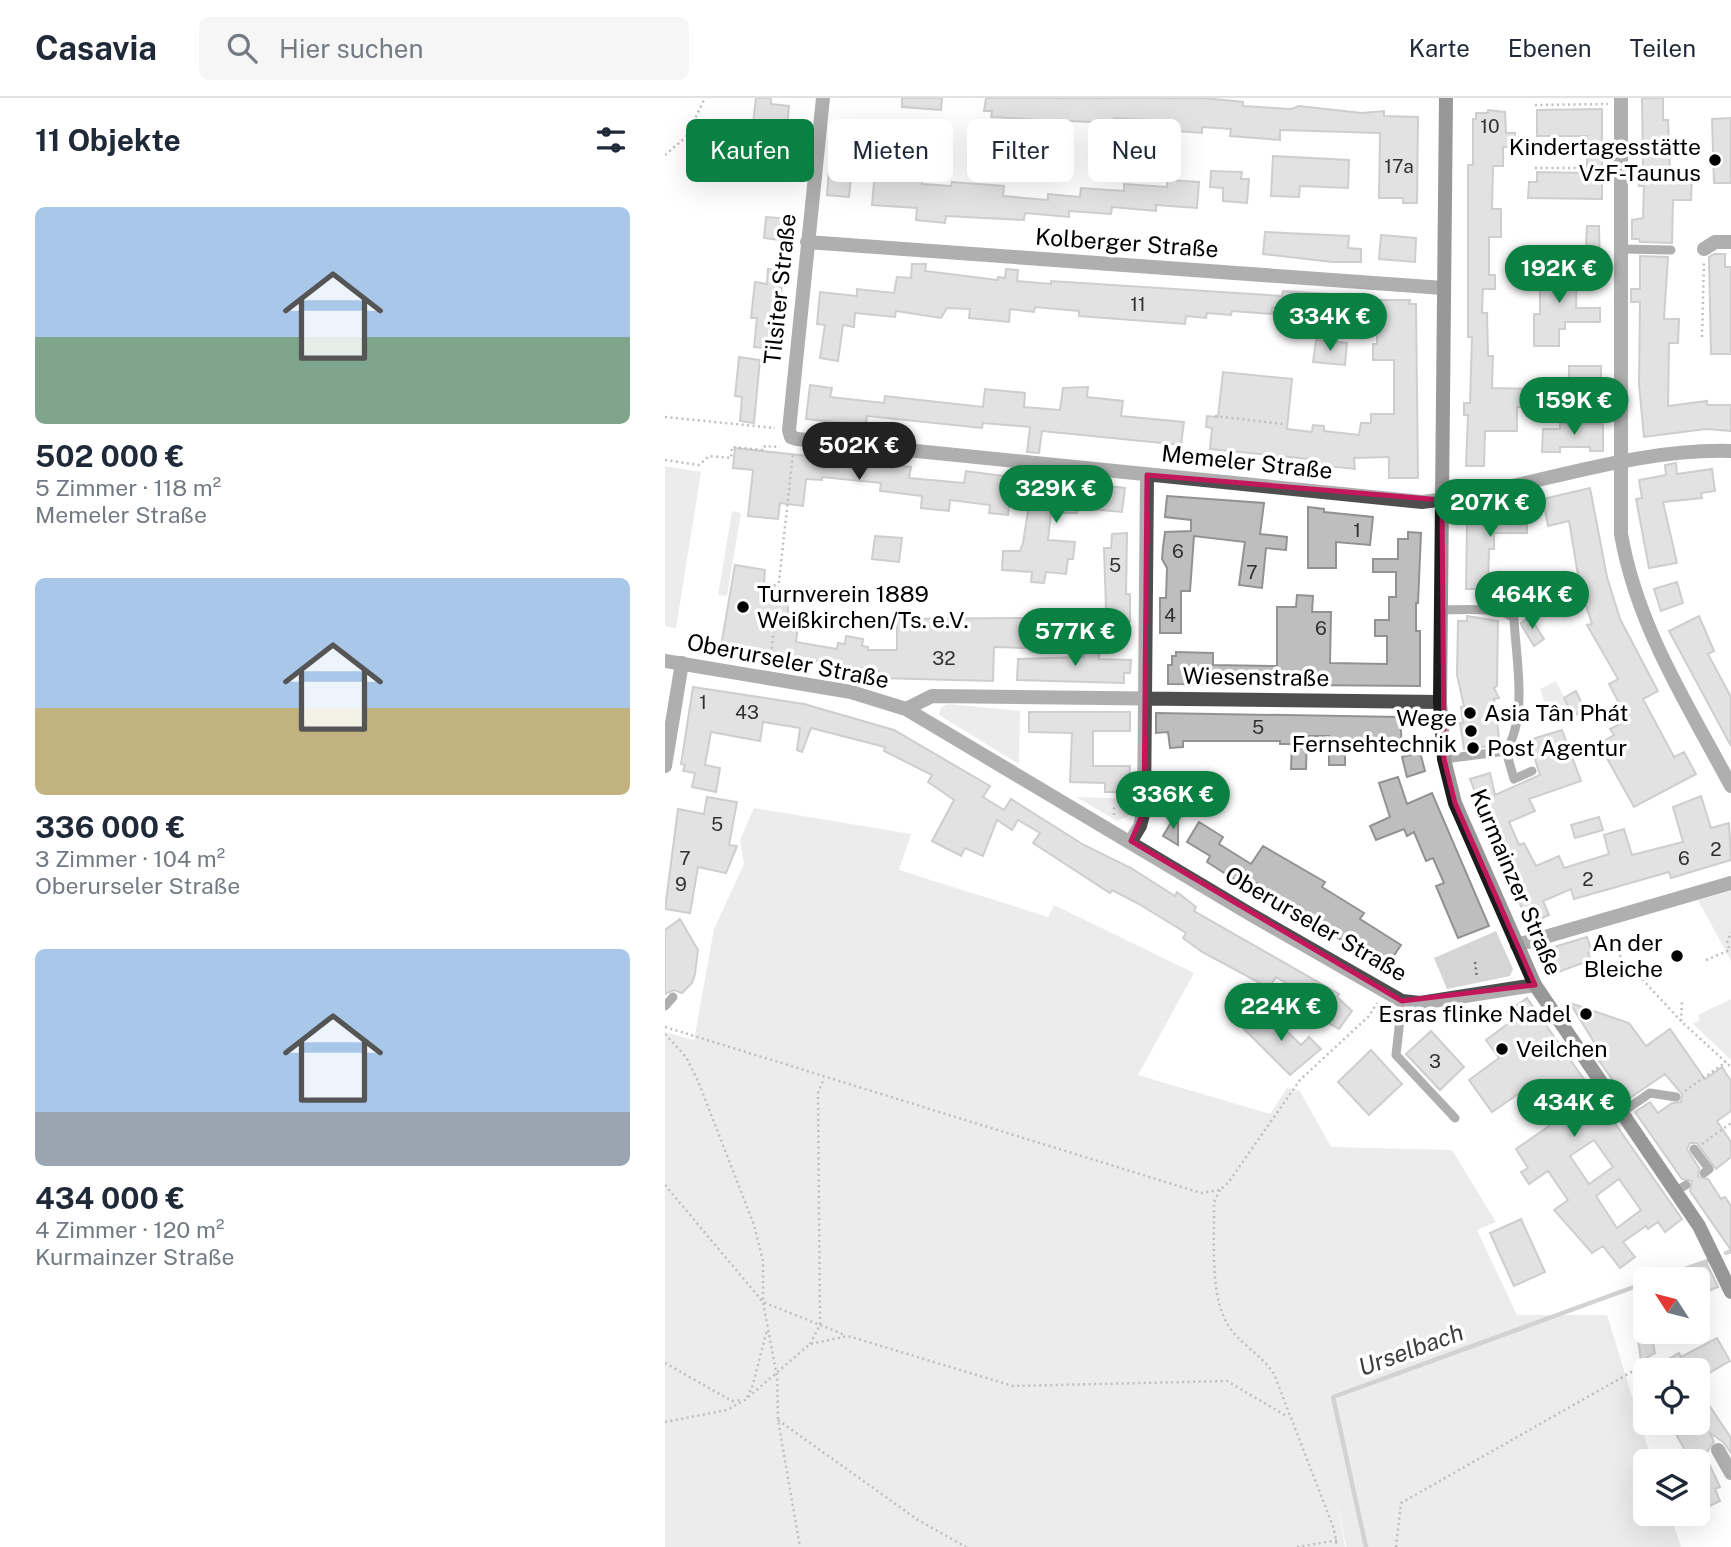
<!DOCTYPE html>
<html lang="de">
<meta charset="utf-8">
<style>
:root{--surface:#fff;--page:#f6f6f7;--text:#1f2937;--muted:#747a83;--line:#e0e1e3;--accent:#0b8043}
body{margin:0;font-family:"Public Sans",sans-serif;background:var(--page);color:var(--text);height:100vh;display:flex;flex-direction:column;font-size:26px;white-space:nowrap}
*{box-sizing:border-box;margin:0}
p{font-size:23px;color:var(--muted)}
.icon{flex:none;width:38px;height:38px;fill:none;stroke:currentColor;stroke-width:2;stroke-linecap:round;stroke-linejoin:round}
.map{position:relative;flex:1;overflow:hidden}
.details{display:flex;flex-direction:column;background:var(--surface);width:665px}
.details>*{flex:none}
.guide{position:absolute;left:21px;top:21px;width:665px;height:63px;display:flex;gap:14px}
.needle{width:46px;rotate:306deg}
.controls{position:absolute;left:968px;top:1169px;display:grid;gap:14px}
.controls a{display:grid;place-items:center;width:77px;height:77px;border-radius:10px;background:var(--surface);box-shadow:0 7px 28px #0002;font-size:35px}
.price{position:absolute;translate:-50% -60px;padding:0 16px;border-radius:24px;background:var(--accent);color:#fff;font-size:23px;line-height:46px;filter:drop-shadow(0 2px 4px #0008)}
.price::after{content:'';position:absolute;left:50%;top:42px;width:21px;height:16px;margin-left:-10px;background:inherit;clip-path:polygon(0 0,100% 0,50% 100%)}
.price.active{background:#222;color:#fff}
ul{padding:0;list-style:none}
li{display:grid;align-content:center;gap:14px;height:371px;padding:0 35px}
li span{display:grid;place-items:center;height:217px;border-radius:10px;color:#555}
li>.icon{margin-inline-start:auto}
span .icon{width:126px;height:126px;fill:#fffc;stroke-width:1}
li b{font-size:30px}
h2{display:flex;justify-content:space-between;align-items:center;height:84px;padding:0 35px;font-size:30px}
.pill{padding:0 24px;border-radius:10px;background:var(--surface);box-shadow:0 7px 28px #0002;font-size:24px;line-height:63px}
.pill.active{background:var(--accent);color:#fff}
header{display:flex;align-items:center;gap:42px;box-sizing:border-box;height:98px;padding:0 35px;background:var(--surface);border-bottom:2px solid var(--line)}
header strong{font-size:33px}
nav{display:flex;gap:38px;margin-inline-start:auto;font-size:24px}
.search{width:490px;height:63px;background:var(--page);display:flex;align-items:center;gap:18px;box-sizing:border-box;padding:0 24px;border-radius:10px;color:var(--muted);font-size:26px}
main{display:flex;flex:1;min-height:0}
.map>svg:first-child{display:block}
.green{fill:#d5d5d5}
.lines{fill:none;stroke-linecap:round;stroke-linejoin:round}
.stream{stroke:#9c9c9c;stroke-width:4.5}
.building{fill:#bebebe;stroke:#929292;stroke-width:2;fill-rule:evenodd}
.path{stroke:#707070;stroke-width:2.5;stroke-dasharray:2 3.5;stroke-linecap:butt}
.lane{stroke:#4e4e4e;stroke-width:9}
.street{stroke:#4e4e4e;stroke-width:14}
.secondary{stroke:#1b1b1b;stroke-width:14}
.marked{fill:none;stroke:#c2185b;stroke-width:5;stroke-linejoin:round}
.poi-dot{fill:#000;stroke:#fff;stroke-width:2.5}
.labels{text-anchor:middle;stroke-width:7;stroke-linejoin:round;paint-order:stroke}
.number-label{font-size:19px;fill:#303030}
.poi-label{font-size:23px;fill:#000;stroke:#fff;text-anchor:end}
.street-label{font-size:23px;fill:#000;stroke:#fff}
.water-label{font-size:24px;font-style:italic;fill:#3d3d3d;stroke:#fff}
</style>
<header>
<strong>Casavia</strong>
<div class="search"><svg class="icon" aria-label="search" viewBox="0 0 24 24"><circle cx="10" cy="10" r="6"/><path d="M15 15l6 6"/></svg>Hier suchen</div>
<nav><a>Karte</a><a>Ebenen</a><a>Teilen</a></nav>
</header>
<main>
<section class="details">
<h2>11 Objekte<svg class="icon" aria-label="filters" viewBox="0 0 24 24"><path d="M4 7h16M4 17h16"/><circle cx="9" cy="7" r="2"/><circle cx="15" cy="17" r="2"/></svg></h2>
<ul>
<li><span style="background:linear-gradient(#a9c7e8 60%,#7fa58c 0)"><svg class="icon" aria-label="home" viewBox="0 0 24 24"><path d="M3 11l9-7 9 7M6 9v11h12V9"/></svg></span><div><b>502 000 €</b><p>5 Zimmer · 118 m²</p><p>Memeler Straße</p></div></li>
<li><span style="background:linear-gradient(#a9c7e8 60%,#c2b280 0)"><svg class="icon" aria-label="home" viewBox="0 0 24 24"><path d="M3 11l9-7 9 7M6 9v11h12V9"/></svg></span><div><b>336 000 €</b><p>3 Zimmer · 104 m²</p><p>Oberurseler Straße</p></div></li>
<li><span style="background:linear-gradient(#a9c7e8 75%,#9aa5b1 0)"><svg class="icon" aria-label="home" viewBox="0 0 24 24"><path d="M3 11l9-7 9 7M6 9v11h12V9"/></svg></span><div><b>434 000 €</b><p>4 Zimmer · 120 m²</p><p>Kurmainzer Straße</p></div></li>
</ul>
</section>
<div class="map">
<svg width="1066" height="1449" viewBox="0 0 1066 1449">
<rect width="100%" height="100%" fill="#fff"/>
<path class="green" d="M0,368l36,6 -25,156 -11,-2z
M67,413l9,2 -14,83 -9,-1z
M891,583l17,35 -21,8 -12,-35z
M284,606l71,7 -1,53 -80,-49 2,-8z
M411,699l58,2v11l-7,7 -10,4z
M89,710l157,26 -12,36 149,47 6,-12 140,68 -56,102 132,39 17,-26 13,3 31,56 121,3 44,72 -19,8 40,85h90l45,146h-7v53h25l11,33h-335l-10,-52 9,52h-680v-515l29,8 20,-111 30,-65 -4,-24z
M1066,793v70l-33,-61z
M831,833l17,38 -3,7 -63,13 -13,-31z
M1066,901v61l-38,-36 7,-4 -2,-5z"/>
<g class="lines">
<path class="stream" d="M1061,1155l5,-2
M991,1181l52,-18
M701,1449l-33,-150 312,-114"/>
</g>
<path class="building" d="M91,0h15v6l18,2 -4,45 12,2 -3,26 -25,-6 3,-21 -22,-3z
M237,0h40l-1,12 -39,-3z
M321,0h218l39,4v4l48,3 8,-3 63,7 22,-2v5l34,1 -1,86h-14v-5h-24l1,-65 -100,-3v10l-50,-4 1,-7 -29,-2v6l-39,-3v3l-14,-1 1,-12 -36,-2v5l-45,-2 -3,8 -25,-2v-7l-50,-3 1,-6h-8z
M977,0h21v22h5l2,53 22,1 -1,26h-18l-1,43 -32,-1 -1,-3h-7v-19l11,-2 1,-32h-5l1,-18h3z
M937,11v90l-74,-1 1,-16h8v-10l50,1v-37h-50v-26z
M823,12l17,2 1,21h9v14h-12v19h-10l-1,43h9v28h-12v38h6v14h-12l-1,24h5l1,43h5l-1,32 40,1v18h-15v24h-32l-1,35h-18l2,-51h-4v-12h6l2,-66h-4v-172h5v-46h3v-6h12z
M1066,20v65h-17l-2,-64z
M175,29l13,1 -2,20 17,1 -1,7 8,1 -2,21 -22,-2 -2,21 -22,-2 4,-49 7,1z
M608,58l76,4 -1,28 -48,-2 -1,11 -28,-1z
M245,64l14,1 -2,21 29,2 1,-4 52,4 -1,10 45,4v-6l32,3 1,-9 43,3v-7l43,3v-7l32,2 -2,26 -41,-3v6l-44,-4 -1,7 -42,-3v6l-44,-4 -1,7 -78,-4 -1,7 -29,-3 1,-12 -45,-3 3,-33 34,2z
M546,73l31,1 -1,7h8l-2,24 -24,-2v-13l-13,-1z
M101,119l23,2 -2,22 -23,-3z
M922,128h12l1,43h-15z
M600,134l84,4 -1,12 13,1v13h-29l-69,-8z
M716,137l35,3 -1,24 -36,-3z
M1049,156h11v13h6v87h-20l-2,-97z
M975,158l28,1 -4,62h15l-1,24h-9l-1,63 39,-5v4h24v26l-25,-2 -62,8 -5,-53 1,-82h-9v-13h9z
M247,166h14l-1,7 73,9v-3l7,1 1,-9 12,1 -1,11 34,3v-3l231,15 1,-5 61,4 -2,24 -24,-2v-4l-46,-5v6l-40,-3 -1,4 -24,-2 -1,5 -20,-2 -1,8 -106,-8v-5l-44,-4 -1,5 -24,-3 -1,13 -40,-4 1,-9 -23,-1 -6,10 -45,-7 -1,6 -40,-4 -1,14 -11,-2 -5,36 -18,-3 5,-33 -8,-1 3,-32 37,4v-7l37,4 3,-16 14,1z
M875,169h37l-1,41h24v14h-35v7h-6v17h-25v-32h6z
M103,171l15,2 -7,78 -22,-2 3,-29h-6l4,-36 12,2z
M712,202h33l-1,4h7l2,174h-29v-21l-35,1 1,11 -47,-5 1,-5 -99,-10 2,-21 -6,-1 1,-11 11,1 5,-45 69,7 -5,50 25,3 1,-7 11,1v5l35,4 2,-12h10v-9h23v-54h-21v-16h4z
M651,242l31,3 -2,22 -32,-3z
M74,259l21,3 -6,63 -14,-2 2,-24 -7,-1z
M904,268h32v24h-32z
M145,287l22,3 -2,9 54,6 1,-7 98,11 2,-18 40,4 -1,14 36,3 3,-22 25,-1 -1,10 36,4 -2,15 63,6 -3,23 -139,-14 -3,22 -12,-1 3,-25 -47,-4 -1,5 -115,-12 -1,9 -60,-6z
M895,325l43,1v27h-13v-4h-30v5h-18l1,-23h17z
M70,350l176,19 -2,11 55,5 2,-12 46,6 -4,38 -19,-2 1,-8 -40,-5 -1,11 -28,-3 1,-12 -42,-5 1,-8 -59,-6v3l-16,-1 -3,27 -23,-3 -2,16 -30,-3 5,-46 -20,-2z
M1011,365l1,11 35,-5 3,22 -14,2 1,5 -39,4 14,61 -28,5 -13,-69 6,-1 -3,-18 27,-5 -1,-10z
M368,381l92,9 -3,24 -44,-4 -1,5h-26l-3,27 27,2 -2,17h-5l-2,15 -20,-2 -2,11 -13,-1 1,-10 -30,-2 1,-19h17l3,-8z
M925,390l17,89 13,42 38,72 -15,8 31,58 10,-5 12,22 -62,33 -35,-63 15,-9 -4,-6 18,-9 -19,-36 9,-5 -31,-54 5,-1 -12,-37 -11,-66 -21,5 -5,-27z
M502,398l97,7 -4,31 27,3 -1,13 -20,-2 -4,40 -23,-3 6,-43 -51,-6 -4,55h-9v42h-21v-35h6l1,-30 -5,-9 1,-12 2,-15 26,-1v-11l-26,-3z
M839,404h23v31h-33v16h-5l-1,40h-22l1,-66 3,-7 34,-7z
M643,409l16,2v3l49,5 -3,28 -34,-3v26h-28z
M743,434l13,1 -3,70h-2v28h4v55l-252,-2v-19h4v-9h4v-4l37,1v12l64,1v-59h19l1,-12 16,1 -1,16h19l-1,51 57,1v-28h-12v-16h14v-23h7v-25h-23v-13h25v-20h10z
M462,435l-1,61h4v27h-32v-12h8l-2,-61h7l1,-14z
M210,438l27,2 -3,24 -27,-3z
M70,467l30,5 -1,13 11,2 -2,8 15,2v19l11,2 -3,26 41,7 1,-6 7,1 1,-8 17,3 -1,7 6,1v3h29v-31l128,-1v30l-31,-1 -1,34 -114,-3v-7l-65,-10 -1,5 -93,-14z
M1012,484l6,21 -22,8 -7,-22z
M802,518l31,5 -1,65 -3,2 5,10 -5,1 6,46 -36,4 -4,-26h3l-2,-16 3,-1 -7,-31 1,-54h9z
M1034,518l15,35 -6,3 23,43v49l-62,-115z
M865,519l14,22 -10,7 -12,-20 -1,-3z
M419,546h16l-1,15 32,1 -1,13h-6v10l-107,-3 1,-21 66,-2z
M28,589l111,17 90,26 96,56 -7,11 21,13 7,-11 73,46 47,23 44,28 2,-4 19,15 -2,4 145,83 -2,3 15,14 -13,18 -35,-20 7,-11 -35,-21 -7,11 -67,-36 -19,-14 3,-5 -47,-29 -27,-14 -2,3 -77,-50 7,-10 -22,-13 -6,10 -15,-10 -14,36 -18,-8 -4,8 -29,-15 22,-41 -26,-18 4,-7 -48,-24 1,-4 -74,-19 -9,24 -5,-2 3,-22 -37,-6 -3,19 -49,-9 -6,33 15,3 -4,24 -24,-5 3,-14 -12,-2 2,-6 -4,-1z
M911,593l9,19 -12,6 -9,-18z
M364,614h101v19h-37v35h37l-1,26h-24v-9l-35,-1 2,-49 -43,-1z
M491,615l244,4 2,30h-57v18h-16v-29h-22l-1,33h-15l1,-25h-12v-3h-97v6l-13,1 -2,-16 -12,1z
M897,632l19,51 -52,18 6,12 -26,11 10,23 5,-2 12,23 23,-10 5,12 45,-14 -5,-19 20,-6 8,26 51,-13 -10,-35 28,-11 10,32 18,-5 2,37 -60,18 -2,-6 -95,27 -3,-10 -28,12 6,14 -20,9 -47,-105 3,-1 -15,-39 20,-6 5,22 45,-20 -11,-35z
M755,654l5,19 -18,6 -5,-20z
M733,679l9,27 25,-11 57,133 -31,12 -22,-52 8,-3 -11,-25 -7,3 -12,-29 -7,4 -3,-7 -28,11 -6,-14 20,-9 -11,-34z
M491,686l14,1 -1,21 -13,-1z
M42,699l30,5 -8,43 8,1 -11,27 -28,-6 -8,46 -25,-4 13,-100 26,5z
M513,713v34l-15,-9z
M934,719l4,13 -28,8 -4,-13z
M534,724l24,15 -4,7 32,20 12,-18 62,36 -3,5 42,26 -4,6 41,26 -14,21 -117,-67 3,-6 -22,-13 -5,7 -39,-25 3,-6 -23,-14z
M15,821l18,31 -3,24 -3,9 -10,10 -8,-3 -9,4v-64z
M922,839l5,15 -4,1 3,7 -41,15 -9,-24z
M862,900l155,221 -17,13 -7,-10 -10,7 -2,-3 -23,16 12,15 -15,11 -17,-22 -11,7 -38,-43 14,-10 -20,-29 -19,13 -8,-12 7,-4 -12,-19 33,-23 -25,-36 -32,22 -23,-32 30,-22 -13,-18 27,-20 -6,-8zM929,1042l19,27 -24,17 -19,-28zM954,1081l22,31 -24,18 -21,-32z
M905,905l59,20 17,23 24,-17 35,50 17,-12 9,14v30l-14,10 14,21v15l-15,12 -19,-26h-7l-3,6 12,19 -1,9 10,2 13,20 4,-2 6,9v44l-41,-59 2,-10 -10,-2 -47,-67 15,-10 8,11 14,-10 9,-1 1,-8 -17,-20 -38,26 -35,-49 5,-4z
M600,912l36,35 8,-8 12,12 -31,26 -46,-46z
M766,933l33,36 -24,23 -34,-36z
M706,952l31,34 -33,31 -31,-33z
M856,1121l24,53 -31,14 -24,-53z
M1042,1166l11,23 -21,9v-17l-5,-9z
M972,1234h14l4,21 -14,8z
M1052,1240l13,23 -33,19v-10h-47l29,-17 2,4z
M1032,1289l34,51v15l-8,-11 -13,-9 4,9 -9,13 15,32 -5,2 5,12 -23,11v-51h-6l-19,-34 8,-4h20z"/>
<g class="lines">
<path class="path" d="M870,7l73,-1
M0,57l21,-18 19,-39
M870,70h70
M899,156h42
M1037,239l2,-74
M550,318l68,8
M0,319l110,11
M0,362l34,5 10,-9 22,2 1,-11 32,3 1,-4 15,1
M105,567l23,-212
M449,717v-11
M936,837l80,86 50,46
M947,849l18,-7
M1064,850l-2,-5 4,-11
M1041,862l24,-10
M810,864l2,16
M1016,923l1,-21
M0,929l536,166 19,-3 8,-7 72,-103 69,-64 8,-13
M0,936l21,23 12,24 56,144 9,36v41l14,75 1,43 22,127
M1020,993l41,-29
M1037,1046l29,-21
M0,1087l98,117 82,33
M555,1092l-6,12c1,36 -6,99 18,129 13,16 31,26 42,43l60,155 3,18
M145,1246l10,-19 -2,-232 6,-15
M0,1265l67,38 10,-1
M82,1299l5,-9 15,-58
M113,1322l140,100 48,27
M0,1324l62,-12 18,-10 65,-56 38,-8 165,50 214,-5 61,36
M632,1449l41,-7
M731,1449l5,-44 241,-137"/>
<path class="lane" d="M957,151l49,1
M775,512c18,0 64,-4 74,9 2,40 14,97 -8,132l-62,8
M841,653l8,28 18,-8
M737,903l-6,54 59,63
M0,908l8,-9
M956,1015l29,-20 26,4
M1029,1051l15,20 -5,4
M1011,1093l10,-6"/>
<path class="street" d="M158,0l-34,332 2,7 6,2 625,63c103,-11 204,-54 309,-51
M956,0v436c16,93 67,171 110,252
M142,144l636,46
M1039,151l11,-7h16
M0,563l186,31 55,17 344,205 152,87 18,2 115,-18
M241,611l26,-13 508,6
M0,668l17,-103
M466,743l9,-15 4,-15 3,-336
M852,847l214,-62
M1053,1352l13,23"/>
<path class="secondary" d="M781,0l-6,604 4,57 11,44 80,182 164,241 32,66"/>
</g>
<path d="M0 0H1066V1449H0ZM482,377l295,25 2,259 11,44 80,182 -133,16 -271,-160 13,-30z" fill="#fff" fill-opacity=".55" fill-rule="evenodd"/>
<path class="marked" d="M482,377l295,25 2,259 11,44 80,182 -133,16 -271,-160 13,-30z"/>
<g class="poi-dot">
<circle cx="1050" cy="62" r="7"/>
<circle cx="78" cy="509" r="7"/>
<circle cx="805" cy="615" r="7"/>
<circle cx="806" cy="633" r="7"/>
<circle cx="808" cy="650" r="7"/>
<circle cx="1012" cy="858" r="7"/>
<circle cx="921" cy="916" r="7"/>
<circle cx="837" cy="951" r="7"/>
</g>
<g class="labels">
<g class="number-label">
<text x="825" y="35">10</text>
<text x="734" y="75">17a</text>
<text x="473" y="213">11</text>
<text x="692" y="439">1</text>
<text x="513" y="460">6</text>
<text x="450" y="474">5</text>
<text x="587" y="481">7</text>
<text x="505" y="524">4</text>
<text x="656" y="537">6</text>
<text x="279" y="567">32</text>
<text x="38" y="611">1</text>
<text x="82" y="621">43</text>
<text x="593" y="636">5</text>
<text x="52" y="733">5</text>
<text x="1051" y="758">2</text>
<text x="20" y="767">7</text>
<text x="1019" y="767">6</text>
<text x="923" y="788">2</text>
<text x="16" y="793">9</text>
<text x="770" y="970">3</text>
</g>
<g class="poi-label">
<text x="1036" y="57">Kindertagesstätte<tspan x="1036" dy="26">VzF-Taunus</tspan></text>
<text x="92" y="504" text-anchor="start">Turnverein 1889<tspan x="92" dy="26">Weißkirchen/Ts. e.V.</tspan></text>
<text x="819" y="623" text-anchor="start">Asia Tân Phát</text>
<text x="792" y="628">Wege<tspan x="792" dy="26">Fernsehtechnik</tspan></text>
<text x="822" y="658" text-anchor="start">Post Agentur</text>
<text x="998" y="853">An der<tspan x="998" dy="26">Bleiche</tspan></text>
<text x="907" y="924">Esras flinke Nadel</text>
<text x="851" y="959" text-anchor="start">Veilchen</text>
</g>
<g class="street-label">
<text transform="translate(462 145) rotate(4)" y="8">Kolberger Straße</text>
<text transform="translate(115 191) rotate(-84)" y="8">Tilsiter Straße</text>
<text transform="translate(582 364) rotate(6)" y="8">Memeler Straße</text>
<text transform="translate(123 563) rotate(11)" y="8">Oberurseler Straße</text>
<text transform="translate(591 579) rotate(1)" y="8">Wiesenstraße</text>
<text transform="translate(851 784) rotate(67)" y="8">Kurmainzer Straße</text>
<text transform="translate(651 826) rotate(30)" y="8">Oberurseler Straße</text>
</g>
<g class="water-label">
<text transform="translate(746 1252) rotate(-20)" y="8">Urselbach</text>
</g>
</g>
</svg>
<div class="controls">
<a><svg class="needle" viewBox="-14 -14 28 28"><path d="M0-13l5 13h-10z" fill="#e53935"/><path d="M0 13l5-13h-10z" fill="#747a83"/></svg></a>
<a><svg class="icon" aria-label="locate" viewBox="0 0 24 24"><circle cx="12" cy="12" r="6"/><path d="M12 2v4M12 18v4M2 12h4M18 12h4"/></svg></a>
<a><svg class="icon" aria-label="layers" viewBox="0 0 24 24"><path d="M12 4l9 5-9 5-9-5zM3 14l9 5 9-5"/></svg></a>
</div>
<b class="price" style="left:894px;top:207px">192K €</b>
<b class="price" style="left:665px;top:255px">334K €</b>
<b class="price" style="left:909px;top:339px">159K €</b>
<b class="price active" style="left:194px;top:384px">502K €</b>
<b class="price" style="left:391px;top:427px">329K €</b>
<b class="price" style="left:825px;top:441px">207K €</b>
<b class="price" style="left:867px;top:533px">464K €</b>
<b class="price" style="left:410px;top:570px">577K €</b>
<b class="price" style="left:508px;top:733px">336K €</b>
<b class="price" style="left:616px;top:945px">224K €</b>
<b class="price" style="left:909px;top:1041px">434K €</b>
<div class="guide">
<a class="pill active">Kaufen</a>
<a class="pill">Mieten</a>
<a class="pill">Filter</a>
<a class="pill">Neu</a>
</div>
</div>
</main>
